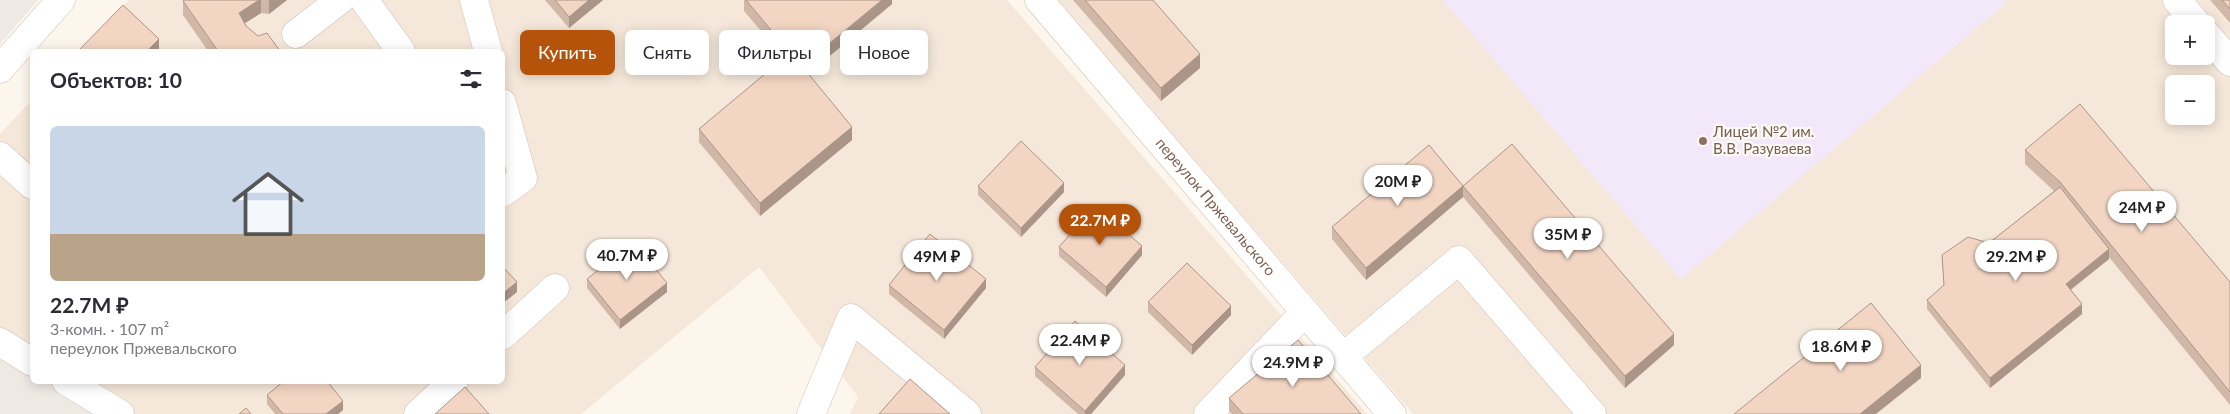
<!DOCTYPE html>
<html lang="ru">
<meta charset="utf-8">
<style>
:root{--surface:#fff;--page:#f2f2f3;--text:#2b2b33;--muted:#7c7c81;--line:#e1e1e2;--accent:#b45309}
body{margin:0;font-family:Lato,sans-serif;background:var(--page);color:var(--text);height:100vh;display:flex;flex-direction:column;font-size:19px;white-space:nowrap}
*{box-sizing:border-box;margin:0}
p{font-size:16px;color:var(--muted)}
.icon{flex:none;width:28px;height:28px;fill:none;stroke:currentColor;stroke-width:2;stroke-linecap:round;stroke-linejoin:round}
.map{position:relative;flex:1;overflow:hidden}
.side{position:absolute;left:30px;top:49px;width:475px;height:335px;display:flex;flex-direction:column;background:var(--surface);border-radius:8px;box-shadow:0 2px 12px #0003}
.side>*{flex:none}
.hud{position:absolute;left:520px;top:30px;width:475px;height:45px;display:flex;gap:10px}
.tools{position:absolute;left:2165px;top:15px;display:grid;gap:10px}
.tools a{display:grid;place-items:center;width:50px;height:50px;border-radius:8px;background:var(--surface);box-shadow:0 2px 12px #0003;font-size:25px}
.price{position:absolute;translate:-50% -42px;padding:0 11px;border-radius:18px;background:#fff;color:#222;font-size:16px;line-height:32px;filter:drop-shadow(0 1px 2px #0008)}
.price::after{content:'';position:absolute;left:50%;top:30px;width:15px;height:11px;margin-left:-8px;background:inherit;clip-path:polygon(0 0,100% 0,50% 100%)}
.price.on{background:var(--accent);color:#fff}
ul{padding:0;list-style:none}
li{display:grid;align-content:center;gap:10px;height:265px;padding:0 20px}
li+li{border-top:1px solid var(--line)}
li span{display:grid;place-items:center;height:155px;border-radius:8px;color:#555}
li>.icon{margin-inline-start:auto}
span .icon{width:90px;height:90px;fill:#fffc;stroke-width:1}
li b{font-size:21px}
h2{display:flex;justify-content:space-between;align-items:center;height:60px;padding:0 20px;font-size:21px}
.tag{padding:0 18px;border-radius:8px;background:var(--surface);box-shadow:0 2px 12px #0003;font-size:18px;line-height:45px}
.tag.on{background:var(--accent);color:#fff}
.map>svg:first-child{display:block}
.residential{fill:#f5e8da;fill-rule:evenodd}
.industrial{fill:#efe9e4}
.education{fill:#f3e8fa}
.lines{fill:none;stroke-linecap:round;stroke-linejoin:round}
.minor-casing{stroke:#d1beb0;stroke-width:29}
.minor{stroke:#fff;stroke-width:28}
.wall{fill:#d1b7a8}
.shaded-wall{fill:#aa9588}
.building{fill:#f3d5c3;stroke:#aa9588}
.education-dot{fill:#8d6e63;stroke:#fffaf3;stroke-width:2}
.labels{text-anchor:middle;stroke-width:4.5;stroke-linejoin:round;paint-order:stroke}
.education-label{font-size:15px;fill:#785e54;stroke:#fffaf3;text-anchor:start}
.street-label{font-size:15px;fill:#7a5c4d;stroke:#fffaf3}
</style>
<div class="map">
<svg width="2230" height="414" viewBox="0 0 2230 414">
<rect width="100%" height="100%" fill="#fdf6ec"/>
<path class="residential" d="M129,0h878l360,414h-517l8,-17 -99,-130 -178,147h-456l-61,-33h438v-330h-422z
M1057,0h1173v414h-817zM2174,24h32v32h-32zM2174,84h32v32h-32z
M32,100v265l-32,-17v-214z"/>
<path class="industrial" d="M0,0h38l-38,44z
M0,348l32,17v16h32l61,33h-125z"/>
<path class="education" d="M1443,0h560l3,3 -325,276z"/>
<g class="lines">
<g class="minor-casing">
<g id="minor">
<path d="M364,0l37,51"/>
<path d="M474,0l14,51"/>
<path id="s1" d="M1039,0l353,414"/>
<path d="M2177,0l20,24"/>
<path d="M296,34l44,-34"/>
<path d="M2206,34l24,28"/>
<path d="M0,69l61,-69"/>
<path d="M502,103l21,75 -21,15"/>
<path d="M0,156l32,29"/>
<path d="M502,336l53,-48"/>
<path d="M0,342l32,20"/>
<path d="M1343,357l116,-97 133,154"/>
<path d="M66,381l54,33"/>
<path d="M418,414l36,-33"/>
<path d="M811,414l40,-96 116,96"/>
<path d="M1208,414l97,-102"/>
</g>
</g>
<use href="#minor" class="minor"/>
</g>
<path class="wall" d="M185,0h102l-18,14 -8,-1 -16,10 1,3 12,10 22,15h-72l-25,-36v-14z
M545,0h58l-34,28z
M744,0h148v4l-84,70 44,66 -92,76 -61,-74v-13l85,-71 -40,-47z
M1073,0h80l47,68 -39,33z
M2210,0h20v23z
M2025,150l205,132v123l-121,-148v2l-38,31 11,24 -92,74 -63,-79v-9l17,-14 -2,-31 47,-12 65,-52 -29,-27z
M978,186l86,6 -43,45 -43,-42z
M1463,186l211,159 -49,43 -162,-191 -97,83 -34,-41v-12z
M1059,247l83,8 -36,42 -47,-41z
M587,279l80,13 -47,37 -33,-41z
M889,285l97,3 -42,51 -55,-45z
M1148,302l83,13 -39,40 -44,-43z
M1035,367l90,8 -34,39h-13l-43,-38z
M267,395l76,15 -5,4h-63l-8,-10z
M1229,398l132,16h-129l-3,-3z"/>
<path class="shaded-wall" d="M259,0h2v13l-22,14v-14z
M269,0h18l-18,14z
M589,0h14l-34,28v-11z
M882,0h10v4l-90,75v-13z
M159,39v11l-1,1h-11z
M1200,54v14l-39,33v-13z
M852,127v13l-92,76v-13z
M1064,183v9l-43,45v-9z
M1463,186v11l-97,83v-12z
M1142,246v9l-36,42v-10z
M2109,249v10l-43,34v-9z
M986,279v9l-42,51v-9z
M517,282v10l-15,12v-10z
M667,283v9l-47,37v-9z
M2082,304v10l-92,74v-10z
M1231,306v9l-39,40v-10z
M1674,334v11l-49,43v-12z
M1125,365v10l-34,39h-6v-3z
M1921,365v13l-45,36h-16z
M343,401v9l-5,4h-12z"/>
<path class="building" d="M185,0h74l-20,13 7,13 12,10 9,-3 13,18h-62l-35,-50z
M555,0h34l-20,17z
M746,0h136l-80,66 50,61 -92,76 -61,-74 91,-76z
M1085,0h68l47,54 -39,34z
M2222,0h8v9z
M123,5l36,34 -12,12h-69z
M2080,104l150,178v110l-170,-210 -35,-32z
M1021,141l43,42 -43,45 -43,-42z
M1512,144l162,190 -49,42 -162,-190z
M1429,145l34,41 -97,82 -34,-41z
M2060,187l49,62 -43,35 16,20 -92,74 -63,-78 17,-15 -2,-30 26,-18 21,6z
M1095,205l47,41 -36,41 -47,-40z
M930,234l56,45 -42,51 -55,-45z
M634,242l33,41 -47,37 -33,-41z
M1187,263l44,43 -39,39 -44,-43z
M502,266l15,16 -15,12z
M1871,303l50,62 -61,49h-126z
M1075,321l50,44 -40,46 -50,-44z
M1298,340l63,74h-118l-14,-16z
M910,379l40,35h-71z
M284,381h43l16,20 -17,13h-43l-16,-19z
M465,387l24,27h-54z
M246,408l5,6h-12z"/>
<circle class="education-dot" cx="1703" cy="141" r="5"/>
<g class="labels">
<g class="education-label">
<text x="1713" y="137">Лицей №2 им.<tspan x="1713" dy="17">В.В. Разуваева</tspan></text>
</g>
<g class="street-label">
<text dy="5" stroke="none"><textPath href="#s1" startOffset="272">переулок Пржевальского</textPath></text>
</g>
</g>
</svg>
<div class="tools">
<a>+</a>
<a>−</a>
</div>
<b class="price" style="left:1398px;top:207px">20M ₽</b>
<b class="price" style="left:2142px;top:233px">24M ₽</b>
<b class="price on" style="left:1100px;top:246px">22.7M ₽</b>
<b class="price" style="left:1568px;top:260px">35M ₽</b>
<b class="price" style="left:627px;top:281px">40.7M ₽</b>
<b class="price" style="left:937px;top:282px">49M ₽</b>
<b class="price" style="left:2016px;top:282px">29.2M ₽</b>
<b class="price" style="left:1080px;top:366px">22.4M ₽</b>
<b class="price" style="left:1841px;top:372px">18.6M ₽</b>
<b class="price" style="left:1293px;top:388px">24.9M ₽</b>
<div class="hud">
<a class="tag on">Купить</a>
<a class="tag">Снять</a>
<a class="tag">Фильтры</a>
<a class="tag">Новое</a>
</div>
<section class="side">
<h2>Объектов: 10<svg class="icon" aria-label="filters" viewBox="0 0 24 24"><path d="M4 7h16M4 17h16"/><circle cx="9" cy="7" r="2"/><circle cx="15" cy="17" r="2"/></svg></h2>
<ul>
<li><span style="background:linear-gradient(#c9d6e8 70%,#b9a48a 0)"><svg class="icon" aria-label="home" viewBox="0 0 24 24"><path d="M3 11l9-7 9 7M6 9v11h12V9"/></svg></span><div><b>22.7M ₽</b><p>3-комн. · 107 m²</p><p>переулок Пржевальского</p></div></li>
</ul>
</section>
</div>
